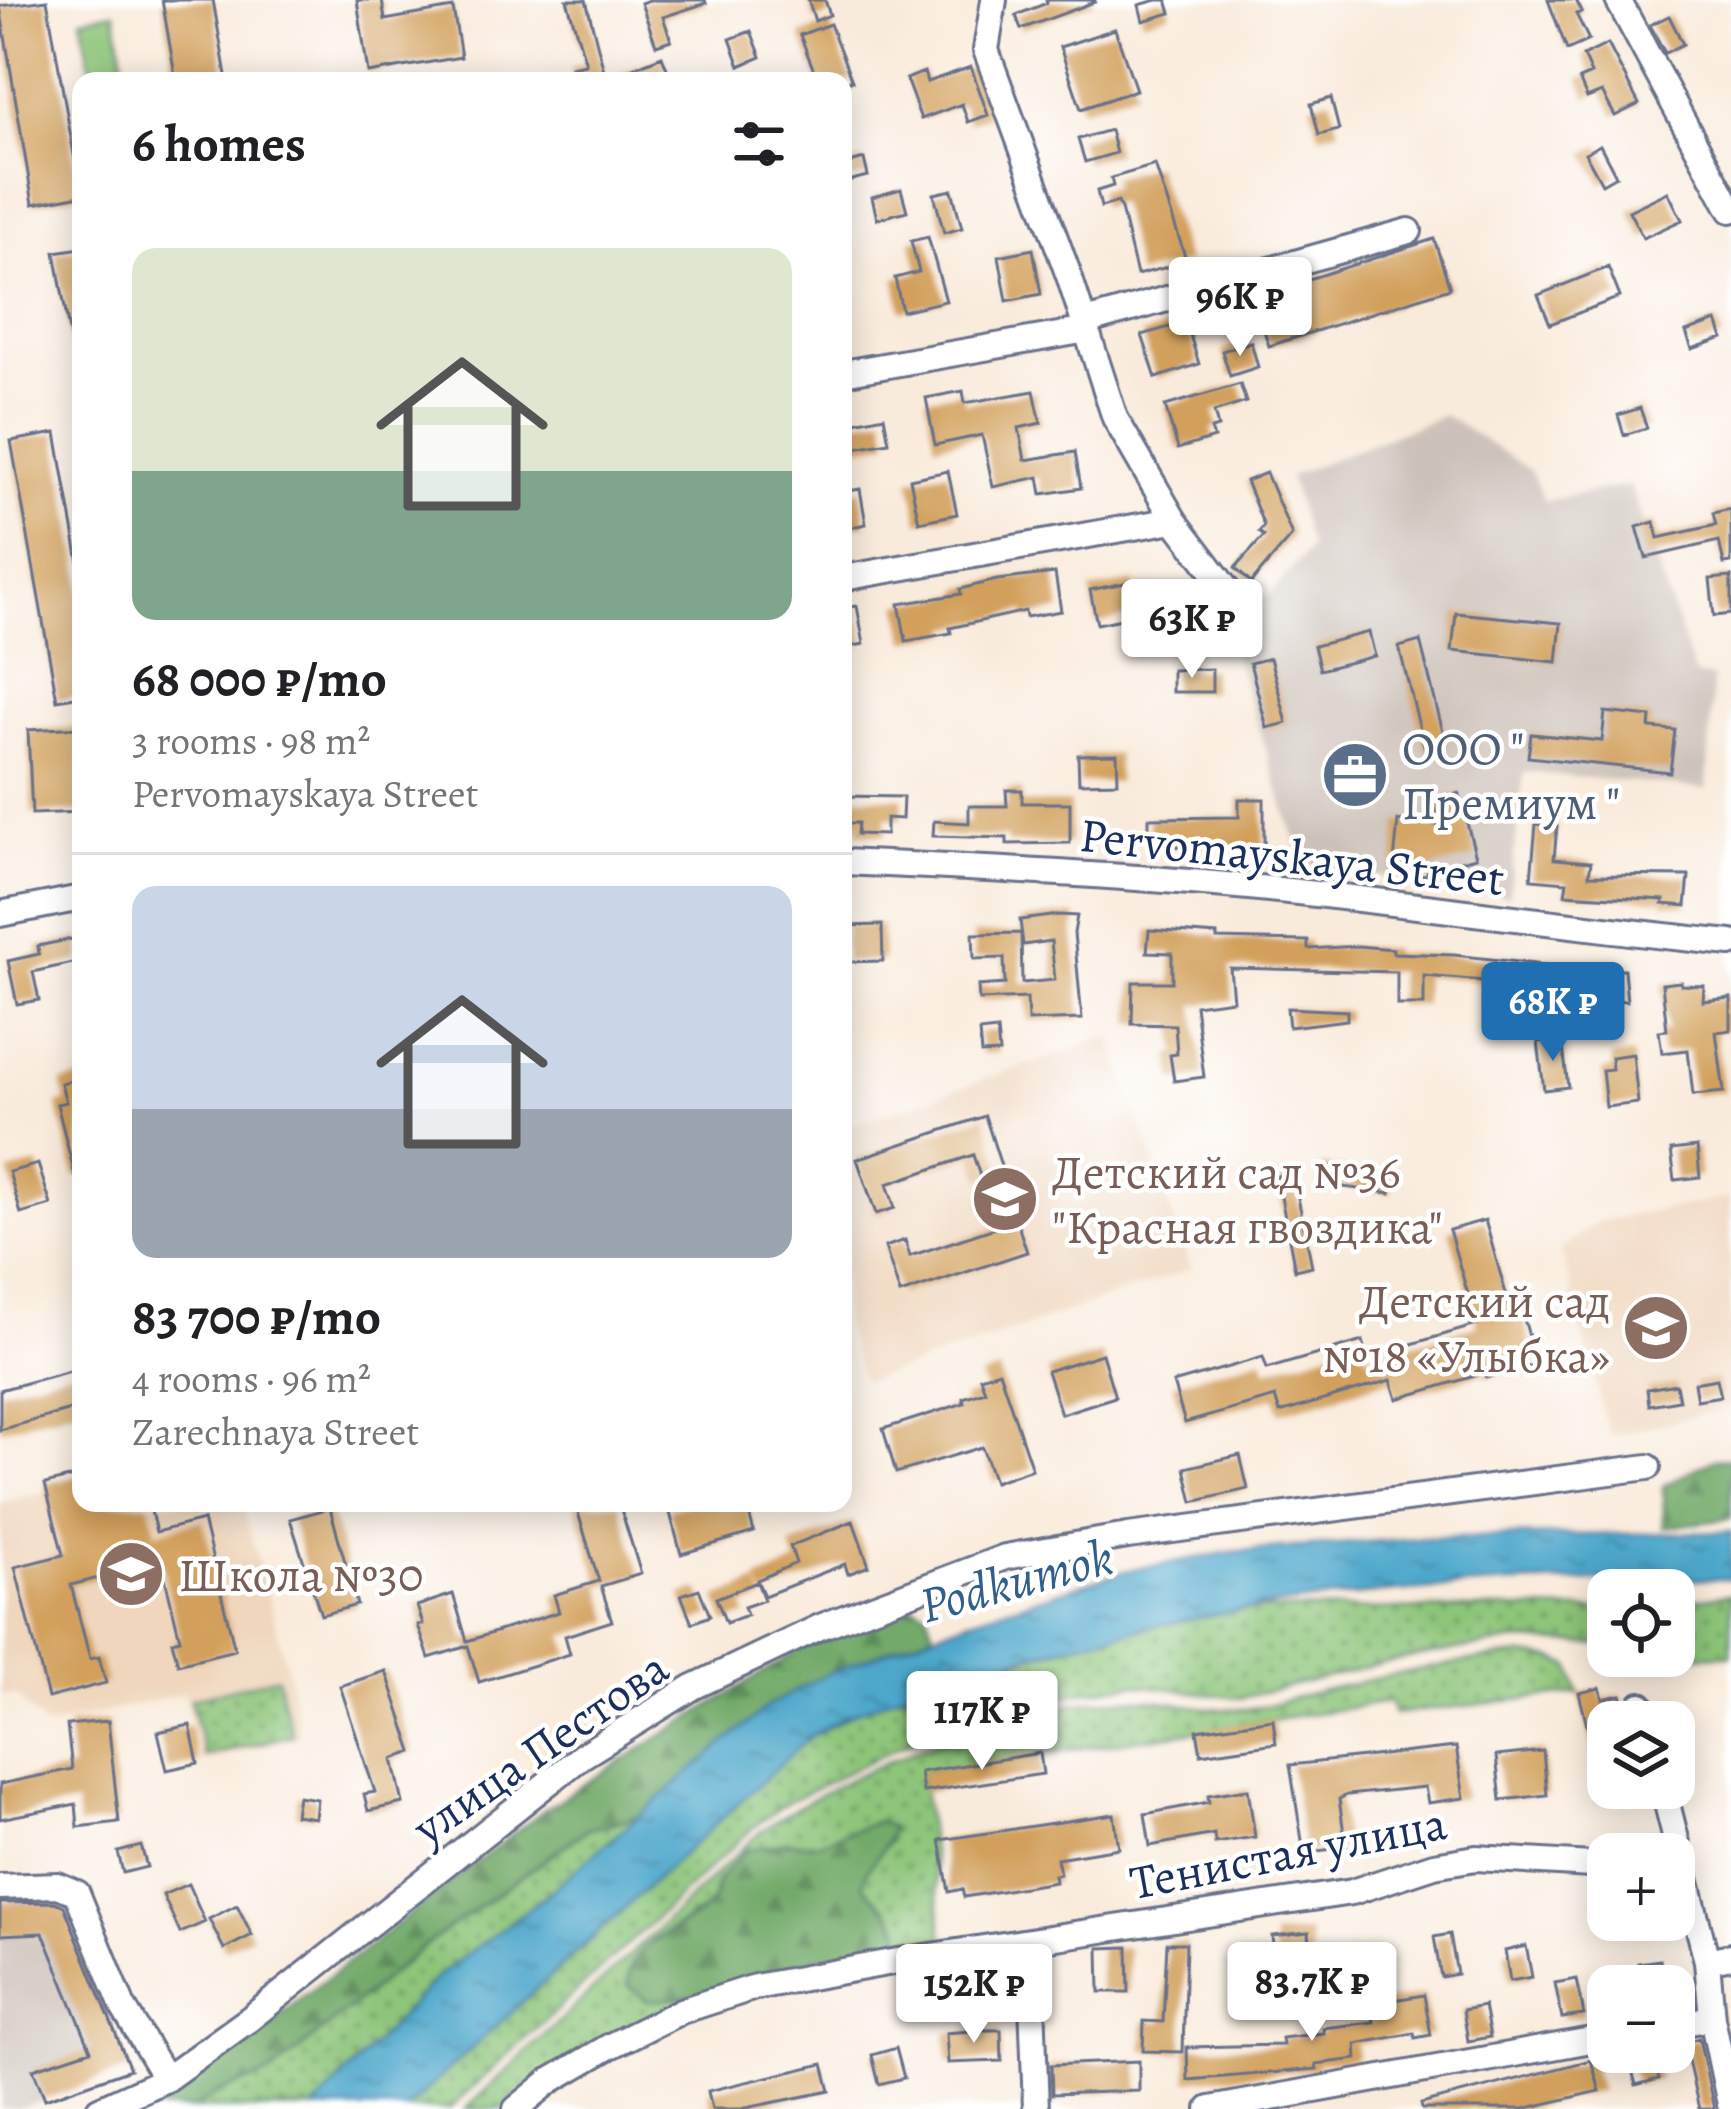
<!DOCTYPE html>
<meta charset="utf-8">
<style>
:root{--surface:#fff;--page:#f6f6f6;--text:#202124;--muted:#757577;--line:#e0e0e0;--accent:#1f6fb2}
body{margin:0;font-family:Alegreya,serif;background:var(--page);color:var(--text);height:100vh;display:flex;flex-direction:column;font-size:45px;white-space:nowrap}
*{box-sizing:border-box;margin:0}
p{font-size:39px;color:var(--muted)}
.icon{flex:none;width:66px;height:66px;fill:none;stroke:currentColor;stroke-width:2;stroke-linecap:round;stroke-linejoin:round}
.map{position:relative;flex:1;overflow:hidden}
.panel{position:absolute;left:72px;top:72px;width:780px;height:1440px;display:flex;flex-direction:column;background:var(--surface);border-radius:24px;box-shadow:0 6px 30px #0003}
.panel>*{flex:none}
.controls{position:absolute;left:1587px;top:1569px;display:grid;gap:24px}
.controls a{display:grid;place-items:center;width:108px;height:108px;border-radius:24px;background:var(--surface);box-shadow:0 6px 30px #0003;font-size:60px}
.price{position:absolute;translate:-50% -102px;padding:0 27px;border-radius:12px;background:#fff;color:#222;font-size:39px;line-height:78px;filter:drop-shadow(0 3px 6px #0008)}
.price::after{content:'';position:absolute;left:50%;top:72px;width:36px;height:27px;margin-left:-18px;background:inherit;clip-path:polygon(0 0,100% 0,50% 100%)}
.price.selected{background:var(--accent);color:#fff}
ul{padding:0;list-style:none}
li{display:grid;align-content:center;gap:24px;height:636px;padding:0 60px}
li+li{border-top:3px solid var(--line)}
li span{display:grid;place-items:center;height:372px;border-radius:24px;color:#555}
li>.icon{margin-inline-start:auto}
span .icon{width:216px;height:216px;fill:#fffc;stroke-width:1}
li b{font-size:51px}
h2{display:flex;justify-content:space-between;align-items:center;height:144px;padding:0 60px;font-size:51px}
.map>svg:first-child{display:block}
.built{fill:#efd6bc}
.industrial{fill:#cdc2b9}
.grass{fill:url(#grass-dots);stroke:#547a6c;stroke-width:3}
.forest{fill:url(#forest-firs);stroke:#466c64;stroke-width:3}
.park{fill:#8dc579;stroke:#547a6c;stroke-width:3}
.water{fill:url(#water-ripples);stroke:#346b94;stroke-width:3}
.building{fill:#d2a05c}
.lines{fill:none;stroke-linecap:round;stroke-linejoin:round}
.minor-casing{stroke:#69718a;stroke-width:30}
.minor{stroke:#fff;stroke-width:24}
.labels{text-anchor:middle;stroke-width:9;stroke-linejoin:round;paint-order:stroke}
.service-label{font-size:48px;fill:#4e5e75;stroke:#fff;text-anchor:start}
.street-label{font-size:48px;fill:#1b2f5e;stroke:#fff}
.education-label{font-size:48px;fill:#785e54;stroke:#fff;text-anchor:start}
.water-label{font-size:51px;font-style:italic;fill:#2f5f8a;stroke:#fff}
</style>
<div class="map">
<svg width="1731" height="2109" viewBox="0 0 1731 2109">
<defs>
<pattern id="grass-dots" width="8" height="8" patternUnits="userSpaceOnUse" patternTransform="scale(3)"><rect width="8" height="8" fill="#8dc579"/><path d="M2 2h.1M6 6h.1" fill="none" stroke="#72a066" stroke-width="1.8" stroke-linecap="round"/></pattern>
<pattern id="forest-firs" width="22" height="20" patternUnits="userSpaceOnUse" patternTransform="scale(3)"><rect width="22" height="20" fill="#72aa69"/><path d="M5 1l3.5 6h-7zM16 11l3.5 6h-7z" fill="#5d8b5a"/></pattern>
<pattern id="water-ripples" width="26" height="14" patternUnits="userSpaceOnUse" patternTransform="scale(3)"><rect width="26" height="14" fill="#4da7cb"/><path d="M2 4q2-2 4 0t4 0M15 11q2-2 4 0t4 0" fill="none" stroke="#3f88a8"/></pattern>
</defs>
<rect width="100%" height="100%" fill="#fff"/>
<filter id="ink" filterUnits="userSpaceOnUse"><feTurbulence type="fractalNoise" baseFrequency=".00833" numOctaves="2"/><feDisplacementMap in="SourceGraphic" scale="24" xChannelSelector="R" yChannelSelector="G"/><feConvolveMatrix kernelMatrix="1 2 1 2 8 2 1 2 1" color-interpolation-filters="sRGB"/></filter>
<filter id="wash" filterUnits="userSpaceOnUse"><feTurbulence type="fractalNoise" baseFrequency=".004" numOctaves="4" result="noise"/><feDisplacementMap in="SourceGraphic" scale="48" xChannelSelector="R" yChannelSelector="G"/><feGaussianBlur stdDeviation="2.7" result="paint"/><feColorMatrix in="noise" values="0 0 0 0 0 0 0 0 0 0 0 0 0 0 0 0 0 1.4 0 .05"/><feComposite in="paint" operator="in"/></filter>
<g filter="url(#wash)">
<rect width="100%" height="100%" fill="#f9ebdb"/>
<path class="built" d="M1111,1036l80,233 -327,113 -21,-60v-194z
M1731,1198v209l-122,29 -48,-187 39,-28z
M81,1482v21h161l45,163 13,70 -100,26 -16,-69 -139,34 -28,-31 -17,-2v-191z"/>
<path class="industrial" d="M1444,415l86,55 14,31 86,-16 65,191 18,1 -6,112 -183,-17 -15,124 -206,-32 -73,-223 80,-93 -21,-72z
M60,1893l70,176 -114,40h-16v-209z"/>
<path class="grass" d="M1731,1594v61l-56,1 -1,-54z
M1483,1609l125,1v35l-90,-4 -102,15 -176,42 -107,-14 -62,10 -148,40 -137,69 -30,22 -306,284h-44l405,-373 67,-35 256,-74 104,-17z
M1523,1655l31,4 17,7 8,27 -186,21 -3,-12 -469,70 22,165 -29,13h-15v-25l-36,-40 1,-13 26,-32 -11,-19 -65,23 -28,-2 -69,53 -7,11 -59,35 48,54 -151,76 -47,38h-35l293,-276c82,-62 264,-134 367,-134 43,-1 84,15 128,9 21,-3 41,-12 62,-16 69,-16 137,-31 207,-37z
M277,1677l15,58 -87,22 -15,-58z
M642,1815l-102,85 -101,75 -125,134h-121l26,-17 53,-19 152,-127 162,-116z"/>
<path class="forest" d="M1714,1459h17v60l-67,8 -1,-41z
M914,1605l13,6 7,21 -108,42 -59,33 -125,108 -56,15 -162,116 -152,127 -53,19 -26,17h-41l52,-35 341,-265 259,-162 74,-33z
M879,1821l12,6c-2,24 -26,34 -28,58 17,18 46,38 36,65l-79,6 -121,39 -52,6 -19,-16c-1,-59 90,-54 89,-103l29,-32 40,-8 28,2z"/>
<path class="park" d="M115,12l12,69h-34l-11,-63z"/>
<path class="water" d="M1731,1532v47c-254,1 -488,14 -733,85 -66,19 -129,36 -187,72l-405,373h-92l125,-134 101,-75 227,-193 59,-33 145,-55 154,-48 105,-19 187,-14z"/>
<g id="blocks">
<path class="building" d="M47,0l34,195 -48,9 -33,-198z
M162,0h51l14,81h-51z
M357,0h25l3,20 68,-12 8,49 -93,16z
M567,0h19l20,79 56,-23 7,18 -18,7h-78l-2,-14 15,-3z
M649,0h56l1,3 -43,14 8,23 -15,5 -15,-42z
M808,0h17l5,15 -15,6z
M1046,0h49v2l-74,27 -5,-14 31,-12z
M1157,0h10l4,13 -28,8 -4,-16z
M1548,0h28l6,12 -6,2 13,26 -22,10z
M1669,16l14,28 -18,9 -15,-28z
M830,24l22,57h-34l-18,-46z
M1115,29l21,61 -55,19 -21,-62z
M751,31l10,26 -21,9 -10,-27z
M1608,44l31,60 -24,12 -13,-24 -15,6 -8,-19 12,-5 -8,-18z
M971,67l17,48 -20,7 -6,-18 -41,15 -15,-40 18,-7 3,10z
M1331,98l8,32 -20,5 -8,-31z
M1110,130l6,23 -31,9 -7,-23z
M1600,145l16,31 -14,8 -17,-31z
M864,159l4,17 -25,6v-17z
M1155,165l32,97 -50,13 -16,-66 -3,-7 -17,5 -4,-16 16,-5 -2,-8z
M901,189l6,22 -30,8 -5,-22z
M952,190l10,38 -18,5 -10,-39z
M1668,192l14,28 -39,18 -14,-27z
M928,237l18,64 -44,10 -7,-33 24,-6 -8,-31z
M1434,239l16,49 -181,58 -16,-49z
M81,248v105l-8,1 -18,-102z
M1033,249l8,45 -34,7 -8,-45z
M1608,267l12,30 -70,27 -12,-29z
M1717,321l6,17 -31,11 -6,-17z
M1186,322l13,42 -43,14 -14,-43z
M1251,342l7,25 -28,9 -8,-25z
M1240,384l6,18 -32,10 4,15 -7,2 3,9 -36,11 -13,-43z
M963,391l2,12 69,-12 7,32 -22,5 6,32 50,-8 6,36 -39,6 -3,-17 -46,10 -11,-52 -47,10 -9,-47z
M1640,408l7,20 -23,7 -6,-20z
M884,416l5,26 -34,6 -5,-25z
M56,433l25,141v122l-24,4 -46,-259z
M948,471l9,43 -38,8 -9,-43z
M1266,473l26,62 -41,48 -16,-15 29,-32 -5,-4 5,-6 -18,-45z
M860,489l6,35 -23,5v-37z
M1731,509v54l-7,1 -5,-23 -73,17 -9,-31 17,-5 4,16 58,-13 -3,-12z
M1055,573l6,38 -35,6 -1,-6 -75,17 1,5 -45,8 -7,-37 62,-10 -1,-5 37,-9z
M1731,577v37l-17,2 -4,-37z
M1134,581l7,34 -44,9 -7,-34z
M857,606l7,38 -21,4v-40z
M1456,613l105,10 -4,39 -105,-11z
M1369,632l6,24 -55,14 -6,-24z
M1420,641l26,103 -21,5 -26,-102z
M1270,658l17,65 -20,5 -17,-65z
M1212,669v23h-40v-22z
M1605,712l46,5 -1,11 25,2 -5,42 -142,-15 3,-23 71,7z
M81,727v85l-49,2 -4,-84z
M1117,754l1,28 -39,1 -1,-28z
M1006,790h16v13h48v40l-63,1v-6l-74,-2 1,-15 35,2v-17h38z
M1459,793l17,64 -49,13v5l-34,-3 5,-51 41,4 -6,-25z
M843,796l60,1 -1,22 -16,-1v17l-29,-1 1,-11h-15z
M1239,799h25v53h-34v-5l-81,-1v-28l90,-1z
M1536,824l21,2 -3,33 37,3 -2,13 100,1 -3,30 -23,-2 1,-4 -99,-6 2,-12 -36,-3z
M1059,915l18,1 -3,17 8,86 -54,2 -1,-23 -48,2 -1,-14 27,-2 -1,-26 -30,1 -1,-25 48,-1 1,50 33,-3 -4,-39 -28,4 -3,-25z
M882,925l1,36 -38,1 -1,-36z
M1149,930l68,5v4l91,2v8l50,-3 35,3v4l61,2 100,11 -1,30 31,-3 2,30 -25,3 -2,-14 -49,-3v-9l25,-3 1,-6 -40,-3 1,-6 -73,-6v29h-27v-33l-167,-4 3,32 -38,5 9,72 -30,4 -4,-26 7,-1 -2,-29 -43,-1 1,-42h39v-29l-25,-1z
M81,937v24l-48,11 6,28 -22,4 -9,-43 31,-7 -1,-8z
M1607,969h17l3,32 -21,-1z
M1681,982v3l23,1 -1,15 28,-3v32l-15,2 8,60 -31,3 -5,-45 -26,3 -3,-22 8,-1 -5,-46z
M1287,1008l60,3v9l-58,7z
M997,1030l2,23 -18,1 -2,-22z
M1562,1039l6,48 -24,3 -6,-48z
M1633,1054l5,49 -32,4 -4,-37 10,-1 -1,-12z
M81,1078v98h-6l-18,-72 9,-2 -5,-19z
M985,1116l18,56 -22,7 -8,-24 -86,29 8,24 -19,6 -19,-55z
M1697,1147l3,30 -25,3 -4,-30z
M38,1164l13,41 -30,9 -12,-42z
M1322,1165l71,11 -2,17 -72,-9z
M1293,1173l19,93 -17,4 -18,-94z
M1012,1207l15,45 -127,42 -15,-47 20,-7 5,16 88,-29 -4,-14z
M1485,1220l27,95 10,-3 15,52 -51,14 -1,-5 -88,26 -6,-19 -111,33 -5,-16 -90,26 -12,-40 90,-26 4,12 96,-28 4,16 110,-32 -28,-95z
M1102,1354l13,43 -54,17 -14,-43z
M81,1368v39l-81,23v-40z
M999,1371l33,98 -38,13 -12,-35 -86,26 -13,-44 81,-26 -1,-5 22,-7 -5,-14z
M1717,1379l4,17 -24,4 -3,-17z
M1676,1384l3,16 -30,5 -2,-16z
M1240,1455l8,34 -55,13 -8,-34z
M81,1475v28h68l7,29 47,-12 32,130 -57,14 -6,-23 8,-2 -19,-77 -90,23 19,74 9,-2 7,26 -58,15 -33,-131 48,-12 -18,-71z
M575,1503h44l22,71 -40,12 11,35 -47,15 5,18 -91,28 -11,-36 -39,12 -11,-33 5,-1 -6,-18 36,-12 14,47 92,-29 -5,-17 45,-14z
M691,1503h55l8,29 -73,22 -12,-45z
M330,1508l27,97 -36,10 -31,-96z
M853,1521l16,45 -21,8 -3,-10 -81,32 -7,-16 39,-17 -6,-17z
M757,1582l7,18 -20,7 3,8 -21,8 -10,-25z
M699,1589l11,27 -18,7 -11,-28z
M386,1671l27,81 -20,7 10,44 -35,8 -4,-17 11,-2 -35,-106z
M1600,1688l3,11 18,-4 8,27h-21v79l-10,1 -6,-45h3l-16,-64z
M1273,1719l3,24 -75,11 -4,-24z
M108,1721l11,101 -41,5 -2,-23 -76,15v-35l72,-15 -5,-44z
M190,1725l8,38 -31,7 -9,-38z
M1456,1747l8,51 -36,5 -3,-16 -78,8 -8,4 7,48 -42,6 -14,-88z
M1543,1751l4,44 -46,5 -5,-44z
M1040,1753l3,21 -120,18 -3,-20z
M1248,1789l7,48 -40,6 -1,-9 -64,12 -5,-32 64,-12 -1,-7z
M298,1796l19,3 -2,19 -20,-3z
M1114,1814l5,34 -62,10 3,16 -6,1 1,7 -91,15 -2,-8 -13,3 -9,-52z
M141,1846l6,21 -24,6 -5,-21z
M188,1884l17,38 -25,11 -17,-38z
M55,1902l9,4 66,163 -85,30 -12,-30 58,-19 -48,-117 -43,2v-32z
M237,1905l15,30 -28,14 -15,-30z
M1309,1932l2,25 -36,4 -3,-25z
M1450,1934l7,40 -16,3 -7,-40z
M1167,1943h19l-3,109 -40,-1 1,-30 19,1z
M1526,1946l6,31 -22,4 -5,-30z
M1128,1947l1,45h-29l-1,-44z
M1660,1960l4,26h-22l-4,-23z
M1577,1979l7,36 -22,3 -7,-35z
M1424,1995l7,40 -16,3 -1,-5 -58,11 1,15 -41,5 1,5 -129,11 -1,-33 96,-2 -1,-7 42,-5 -1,-5 51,-6 -4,-18z
M1484,2006l6,31 -22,4 -5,-31z
M984,2030h17l1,31 -54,2 -2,-30z
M1699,2038l15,71h-15l-15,-67z
M896,2048l8,30 -25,6 -7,-29z
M1632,2052h19l8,27 -23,6 -7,-26 5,-2z
M1591,2060l9,31 -77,18h-101l-1,-5z
M1139,2061v30l-87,3 -1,-29z
M823,2064l7,27 -89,18h-29l-4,-18z"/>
</g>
</g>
<g filter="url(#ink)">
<use href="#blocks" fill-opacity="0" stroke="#69718a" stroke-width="3"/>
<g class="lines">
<g class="minor-casing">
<path id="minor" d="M994,0l-8,50 83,226 46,142 59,102 64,84
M1618,0l113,210
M1085,322l324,-91
M843,373l244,-43
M843,578l331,-58
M843,862c166,8 334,15 499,35 130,15 259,33 389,46
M0,914l81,-16
M1641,1705l5,17
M1663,1788l44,173 5,57 19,91
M0,1887l58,-2 19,8 46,114 43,72
M1025,1942l6,33 5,134
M1707,1961l24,-5
M1674,2025l38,-7
M99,2109l67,-30 82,-59 334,-264 111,-69 127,-60 185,-70 123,-21 520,-69
M516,2109l34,-28 60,-35 71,-35 74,-24 143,-26 454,-69 82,-27 42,-7 132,8
M1210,2109l398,-72"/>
</g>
<use href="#minor" class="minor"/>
</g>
</g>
<defs>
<g id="office-disc" transform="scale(3.45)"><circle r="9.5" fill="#5c6f8a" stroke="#fff"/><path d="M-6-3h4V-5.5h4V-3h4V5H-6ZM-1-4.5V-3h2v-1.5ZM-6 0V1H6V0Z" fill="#fff"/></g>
<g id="school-disc" transform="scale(3.45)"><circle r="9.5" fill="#8d6e63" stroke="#fff"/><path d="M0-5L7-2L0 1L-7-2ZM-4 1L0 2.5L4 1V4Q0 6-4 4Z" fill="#fff"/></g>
</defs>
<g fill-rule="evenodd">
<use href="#office-disc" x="1355" y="775"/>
<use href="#school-disc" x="1005" y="1199"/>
<use href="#school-disc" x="1656" y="1328"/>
<use href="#school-disc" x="131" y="1574"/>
</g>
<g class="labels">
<g class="service-label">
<text x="1402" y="764">ООО "<tspan x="1402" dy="55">Премиум "</tspan></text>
</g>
<g class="street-label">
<text transform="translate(1292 856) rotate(6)" y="17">Pervomayskaya Street</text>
<text transform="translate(540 1747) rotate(-35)" y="17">улица Пестова</text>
<text transform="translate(1288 1852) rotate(-11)" y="17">Тенистая улица</text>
</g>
<g class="education-label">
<text x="1052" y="1188">Детский сад №36<tspan x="1052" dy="55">"Красная гвоздика"</tspan></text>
<text x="1610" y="1317" text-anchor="end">Детский сад<tspan x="1610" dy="55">№18 «Улыбка»</tspan></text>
<text x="178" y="1591">Школа №30</text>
</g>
<g class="water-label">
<text transform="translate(1016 1580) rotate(-15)" y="18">Podkumok</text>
</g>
</g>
</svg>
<div class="controls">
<a><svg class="icon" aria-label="locate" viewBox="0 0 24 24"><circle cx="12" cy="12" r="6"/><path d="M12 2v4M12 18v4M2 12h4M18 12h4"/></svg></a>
<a><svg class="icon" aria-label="layers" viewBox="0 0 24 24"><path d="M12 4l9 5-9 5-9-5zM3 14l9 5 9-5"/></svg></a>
<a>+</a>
<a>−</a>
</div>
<b class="price" style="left:1240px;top:359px">96K ₽</b>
<b class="price" style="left:1192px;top:681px">63K ₽</b>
<b class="price selected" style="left:1553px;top:1064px">68K ₽</b>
<b class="price" style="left:982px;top:1773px">117K ₽</b>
<b class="price" style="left:1312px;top:2044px">83.7K ₽</b>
<b class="price" style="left:974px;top:2046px">152K ₽</b>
<section class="panel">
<h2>6 homes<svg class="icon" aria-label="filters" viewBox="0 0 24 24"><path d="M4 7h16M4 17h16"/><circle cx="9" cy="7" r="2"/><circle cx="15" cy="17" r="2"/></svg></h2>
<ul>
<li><span style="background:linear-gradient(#dfe7d0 60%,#7fa58c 0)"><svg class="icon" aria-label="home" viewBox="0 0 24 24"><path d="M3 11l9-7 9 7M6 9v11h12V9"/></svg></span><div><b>68 000 ₽/mo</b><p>3 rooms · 98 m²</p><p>Pervomayskaya Street</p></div></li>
<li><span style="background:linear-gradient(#c9d6e8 60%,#9aa5b1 0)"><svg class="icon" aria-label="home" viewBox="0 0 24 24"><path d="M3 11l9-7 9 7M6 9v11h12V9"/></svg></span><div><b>83 700 ₽/mo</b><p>4 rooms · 96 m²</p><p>Zarechnaya Street</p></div></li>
</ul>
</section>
</div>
